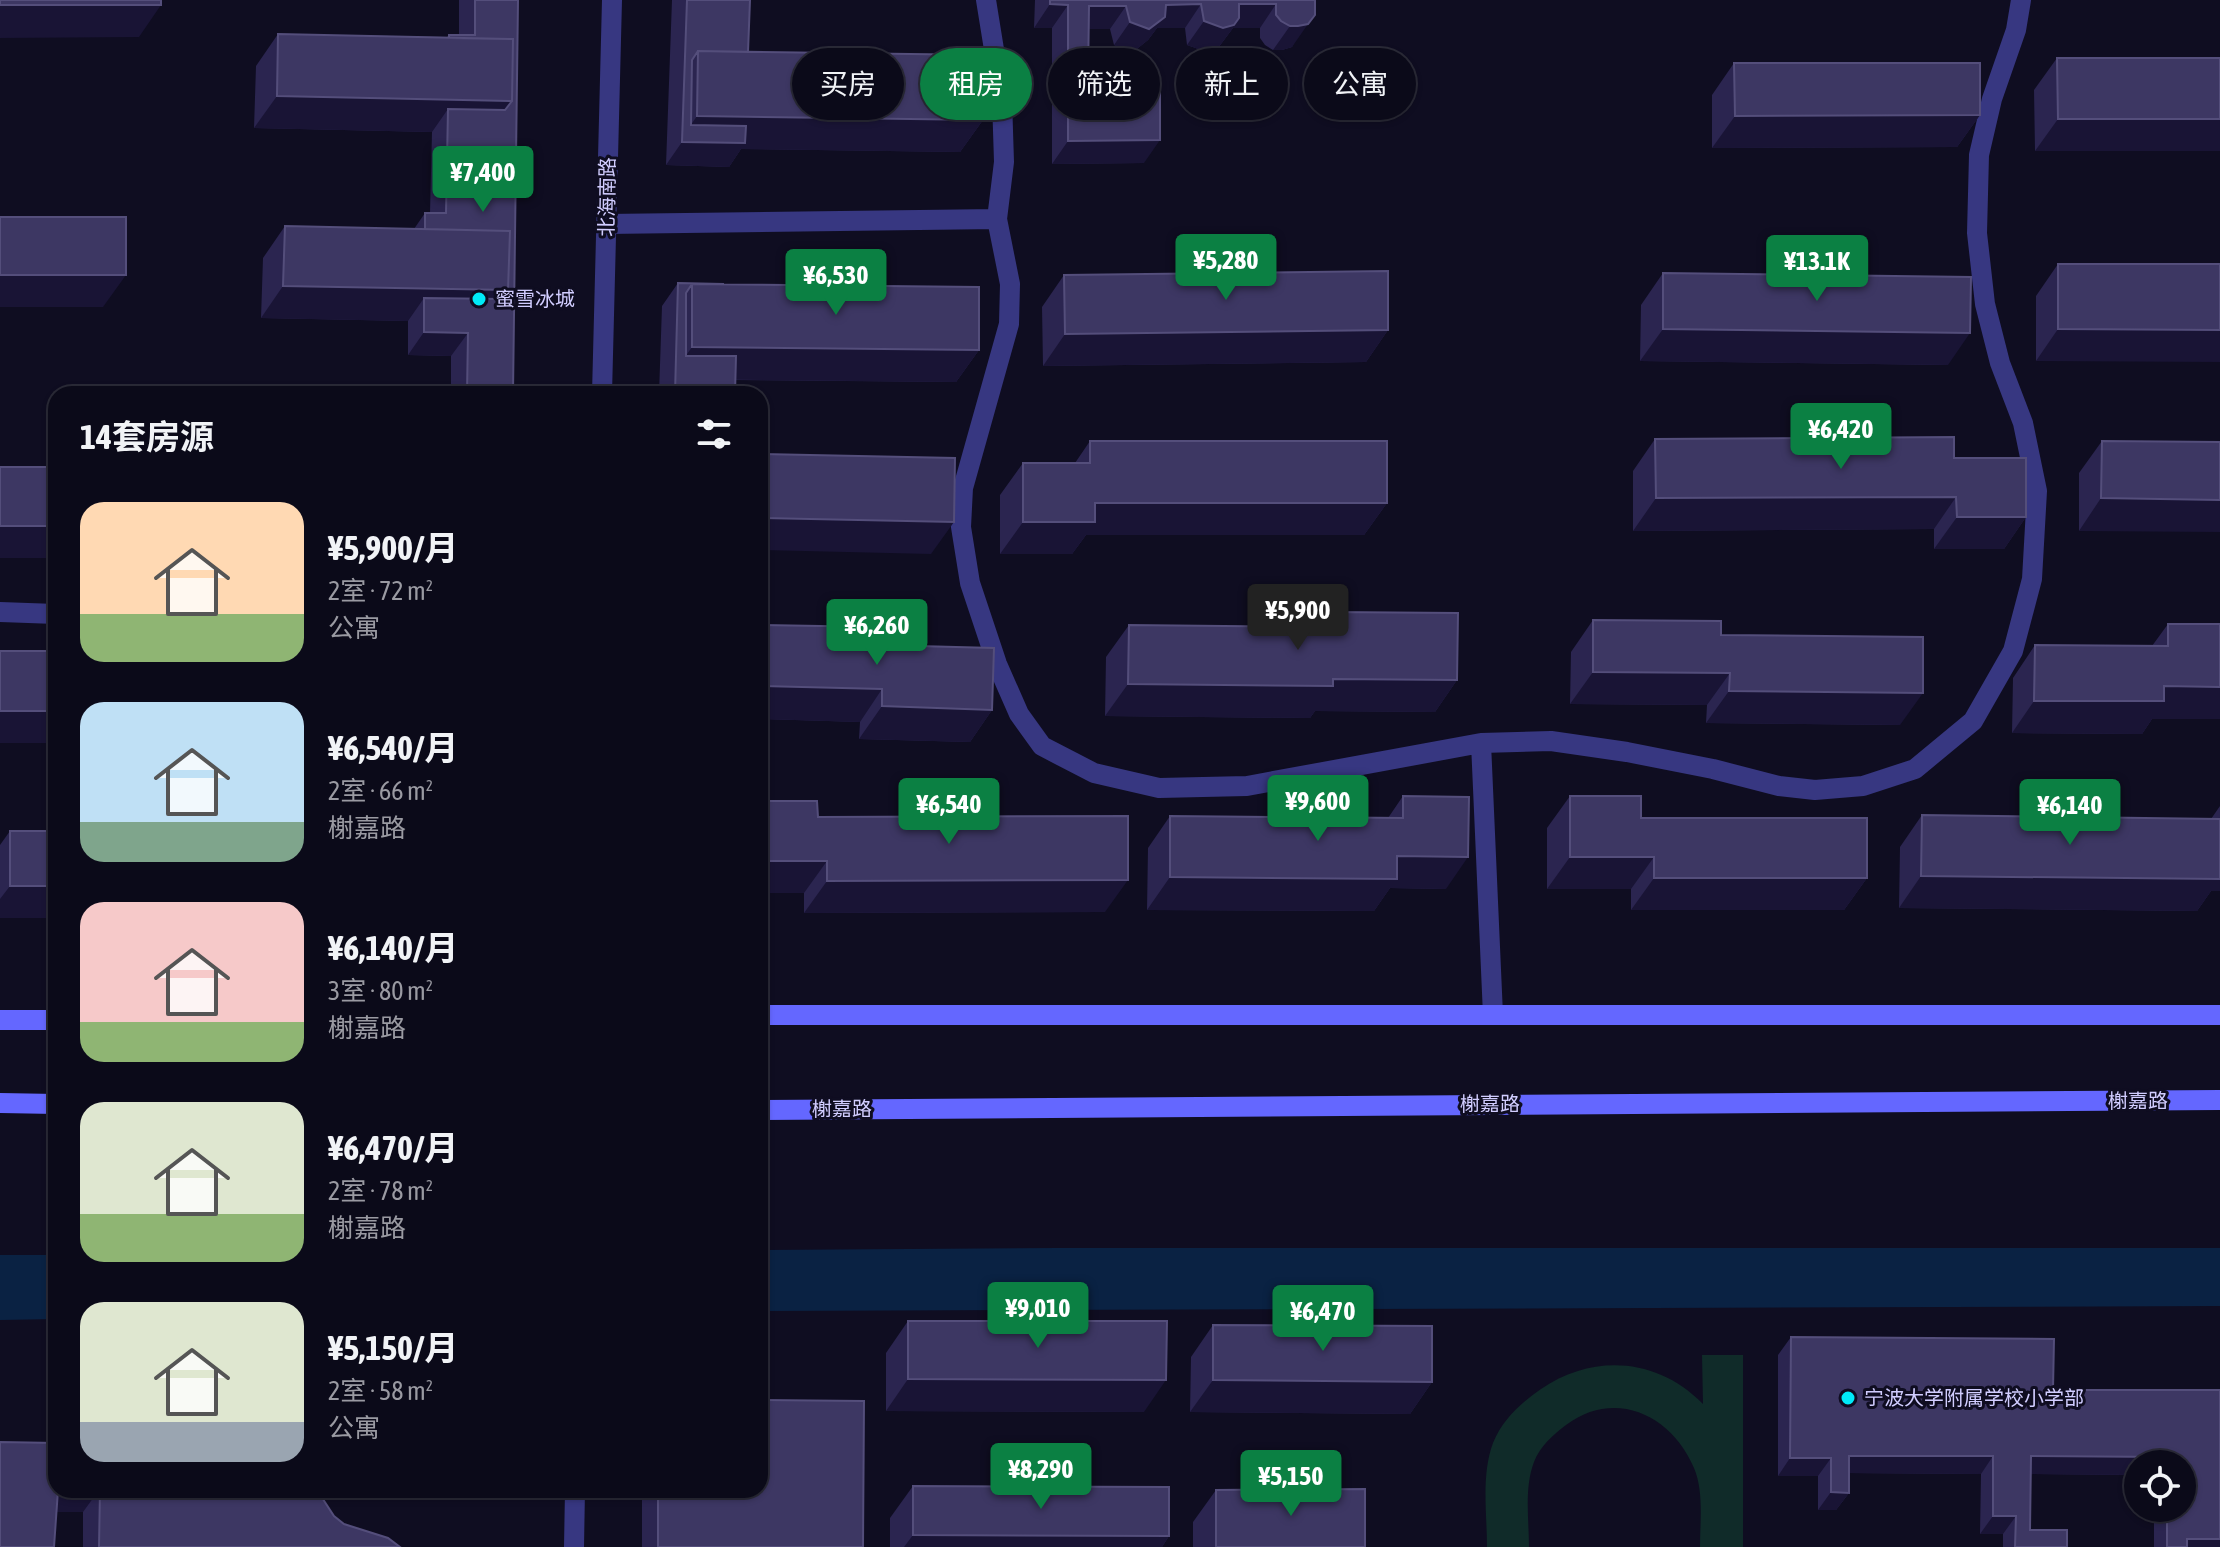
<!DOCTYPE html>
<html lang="zh">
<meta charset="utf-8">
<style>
:root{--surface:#0b0a19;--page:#191826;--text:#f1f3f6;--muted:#9a9aa2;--line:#2b2b38;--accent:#0b8043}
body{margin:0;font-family:"Asap Condensed","Noto Sans SC",sans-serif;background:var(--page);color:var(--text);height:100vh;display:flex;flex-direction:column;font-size:30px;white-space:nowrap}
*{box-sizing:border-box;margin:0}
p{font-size:26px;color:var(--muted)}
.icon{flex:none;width:44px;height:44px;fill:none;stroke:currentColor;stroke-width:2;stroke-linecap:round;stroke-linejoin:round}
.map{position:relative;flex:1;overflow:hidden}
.side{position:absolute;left:48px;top:386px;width:720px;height:1112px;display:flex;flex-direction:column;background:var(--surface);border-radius:24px;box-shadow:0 2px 6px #0004,0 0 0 2px var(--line)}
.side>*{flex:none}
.banner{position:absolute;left:792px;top:48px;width:760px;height:72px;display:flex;gap:16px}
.controls{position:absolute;left:2124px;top:1450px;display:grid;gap:16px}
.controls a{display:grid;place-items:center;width:72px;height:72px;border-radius:50%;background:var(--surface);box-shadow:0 2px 6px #0004,0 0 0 2px var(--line);font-size:40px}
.price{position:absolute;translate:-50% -68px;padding:0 18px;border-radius:8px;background:var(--accent);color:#fff;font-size:26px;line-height:52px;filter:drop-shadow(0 2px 4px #0008)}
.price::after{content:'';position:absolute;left:50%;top:48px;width:24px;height:18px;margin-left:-12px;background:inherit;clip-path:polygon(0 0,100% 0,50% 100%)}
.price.active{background:#222;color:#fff}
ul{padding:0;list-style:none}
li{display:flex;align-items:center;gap:24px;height:200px;padding:0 32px}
li span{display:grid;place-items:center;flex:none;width:224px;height:160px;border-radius:24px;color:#555}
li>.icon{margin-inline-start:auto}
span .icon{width:96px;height:96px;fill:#fffc;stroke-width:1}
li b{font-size:34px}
h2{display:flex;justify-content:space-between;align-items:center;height:96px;padding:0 32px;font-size:34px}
.chip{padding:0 28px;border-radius:36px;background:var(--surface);box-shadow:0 2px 6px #0004,0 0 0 2px var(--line);font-size:28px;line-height:72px}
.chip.active{background:var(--accent);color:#fff}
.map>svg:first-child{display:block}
.green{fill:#102b29}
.water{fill:#0a2243}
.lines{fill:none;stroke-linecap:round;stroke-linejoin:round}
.service{stroke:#373781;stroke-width:20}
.tertiary{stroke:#373781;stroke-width:20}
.secondary{stroke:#6467ff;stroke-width:20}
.wall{fill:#2b2550}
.shaded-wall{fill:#191435}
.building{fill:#3d3763;stroke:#544e7b;stroke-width:2}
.poi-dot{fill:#00eaf8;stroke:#0f0d21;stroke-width:3}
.labels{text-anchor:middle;stroke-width:6;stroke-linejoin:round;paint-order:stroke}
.street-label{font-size:20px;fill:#d1cdff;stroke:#0f0d21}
.poi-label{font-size:20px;fill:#d1cdff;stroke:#0f0d21;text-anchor:start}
</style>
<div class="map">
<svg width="2220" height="1547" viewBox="0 0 2220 1547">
<rect width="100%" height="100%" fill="#0f0d21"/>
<path class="green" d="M1702,1355h41v192h-43c0,-26 4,-55 -6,-79 -22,-53 -79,-80 -128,-43 -13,10 -26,21 -32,37 -10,26 -5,58 -5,85h-42c0,-33 -6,-72 6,-104 10,-24 28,-40 48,-54 53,-36 117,-31 162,15z"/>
<path class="water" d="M1058,1248h1162v58l-1460,5v-61z
M0,1255h56v64l-56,1z"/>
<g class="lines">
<path class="service" d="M986,0l16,99 2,63 -7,57 13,65 -1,40 -46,164 -2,39 9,56 27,81 22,50 23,32 52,27 65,15 88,-2 234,-43 70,-2 76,11 86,17 66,17 36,4 48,-4 52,-17 58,-48 40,-70 19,-72 5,-88 -14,-68 -23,-60 -15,-59 -8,-71 2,-78 13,-56 24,-69 5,-30
M606,224l391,-5
M0,612l56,2
M1481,743l12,272"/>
<path class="tertiary" d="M602,394l10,-394
M574,1547l1,-57"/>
<path class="secondary" d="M760,1015h1460
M0,1020h56
M0,1103l56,1
M760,1110l1460,-10"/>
</g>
<path class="wall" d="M459,0h59l-5,394h-62v-38l-43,-1v-34l-147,-3 2,-60 22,-32 129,3 11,-16h5l2,-81 -178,-4 2,-62 22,-32 169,3 2,-2h10z
M672,0h78l-2,52 235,68 -23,32 -219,-3 -12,18 -63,-2z
M1035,0h280l-23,47 -10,3h-9l-8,-5 -5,-7v-10h-27l-15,20 -11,4 -20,-7 -2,-17h-28l-9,12 -15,12 -19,-7 -4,-16h-22v52l56,82 -92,1v-136h-18z
M2057,58h163v93h-185l-1,-61z
M1734,63l246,52 -23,32 -245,1v-53z
M2058,264h162l-184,97v-65z
M1663,273l285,92 -308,-4 1,-56z
M1064,275l324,55 -22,32 -323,4 -1,-59z
M678,283l46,1 255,66 -23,32 -220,-2 -1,14h-76l3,-88z
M1655,439l299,19 72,59 -22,32h-70v-20l-301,2v-60z
M1090,441l297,62 -23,32h-278l-14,19h-72v-59l23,-32h52z
M2102,441l118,1 -141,89v-58z
M1331,612l126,68 -22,32 -120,-1 -5,7 -205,-2 1,-59 23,-32 191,2z
M1593,620l128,15 179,90 -194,-2 1,-18 -137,-1 1,-52z
M2168,624h52v95h-68l-10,15 -130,-1 1,-55 22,-33 117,1z
M760,625l119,20 113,65 -22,32 -111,-3 1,-17 -100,-3z
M1403,796l43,93 -56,-1 -16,23 -227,-1 1,-62 22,-32 218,2z
M1570,796l71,22 226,60 -23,32h-213v-21h-84v-61z
M765,801l53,16 287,95 -301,1v-20h-44v-86z
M2220,806v85h-9l-14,20 -298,-3 1,-61 22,-32 289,4z
M10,831h46v87h-56v-73z
M908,1321l236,91 -258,-1v-58z
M1213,1325l219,57 -22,32 -220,-2 1,-55z
M1791,1337l262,53h167v157h-66v-39h28v-44h-44v11l-108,-1v56l37,17h-64v-13h-23l1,-60 -132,-1v20l-13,17h-18v-34h-40v-121z
M913,1486l256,50 -7,11h-272v-29z
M56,1490h261l17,26 10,8 56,23h-317v-35h-27z
M642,1490h118l103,57h-221z
M1216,1490l149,57h-172v-25z"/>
<path class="shaded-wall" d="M1050,4l18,1 -16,23h-18z
M1201,4l-16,24h-28l-9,12 -15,12 -19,-7 16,-23 36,-17z
M1239,4h37l-16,24h-27l-15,20 -11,4 -20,-7 17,-24z
M0,5h161l-22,32 -139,1z
M1089,6h37l-16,23h-38z
M1308,24l-16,23 -10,3h-9l17,-24z
M277,96l235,5 -23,32 -41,-24 -16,23 -178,-4z
M1980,115l-23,32 -245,1 23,-32z
M697,116l286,4 -23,32 -219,-3 -12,18 -63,-2 16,-23v-4z
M2058,119h162v32h-185z
M1160,140l-16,23 -92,1 16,-23z
M0,275h126l-23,32h-103z
M283,286l225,4 -23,32 -61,-24 -16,23 -147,-3z
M1663,329l307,4 -22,32 -308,-4z
M2058,329l162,1v32l-184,-1z
M1388,330l-22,32 -323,4 22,-32z
M424,332l44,1 -17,23 -43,-1z
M692,347l287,3 -23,32 -281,-3 1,-9z
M1956,497l-22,32 -301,2 23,-33z
M2101,498l119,2v32l-141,-1z
M1095,503h292l-23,32h-278l-14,19h-72l23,-32z
M1957,517h69l-22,32h-70z
M760,518l194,4 -23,32 -171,-4z
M0,526h56v32h-56z
M1593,672l137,1 -23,32 -137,-1z
M1333,679l124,1 -22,32 -120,-1 -5,7 -205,-2 23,-32z
M760,686l122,3 -22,33 -100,-3z
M2164,686l56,1v32h-68l-10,15 -130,-1 22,-32z
M1729,691l194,2 -23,32 -194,-2z
M882,706l110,4 -22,32 -111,-3z
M0,711h56v32h-56z
M1397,856l71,1 -22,32 -56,-1 -16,23 -227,-1 23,-33z
M1570,857h84l-23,32h-84z
M2220,859v32h-9l-14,20 -298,-3 22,-32z
M765,861h62l-23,32h-44v-24z
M1654,878h213l-23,32h-213z
M1128,880l-23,32 -301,1 23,-32z
M10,886h46v32h-56v-19z
M908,1379l258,1 -22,32 -258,-1z
M1213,1380l219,2 -22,32 -220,-2z
M1849,1456h144l-12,18 -144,-1z
M2031,1456l136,1 -5,7h-24v11l-120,-1z
M1790,1458h41l-13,18h-40z
M58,1490h41l-16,22h-41z
M1831,1492l18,1 -13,17h-18z
M1993,1516h23l-13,18h-23z
M913,1535l256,1 -7,11h-258z
M2187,1539h33v8h-39z"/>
<path class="building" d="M0,0h161v5h-161z
M475,0h43l-5,394h-46l1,-61 -44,-1v-34l78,1 6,-9 2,-59 -85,-2v-16h21l2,-104 57,1 7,-9 1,-62 -64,-1v-3h26z
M687,0h63l-2,52 -50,-1 -6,9 -1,65 55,1 -1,17 -63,-1z
M1050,0h265v15l-7,9 -10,2h-8l-9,-5 -5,-6v-11h-37v14l-5,7 -11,3 -19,-7 -3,-17 -35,1 -1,12 -16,12 -19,-7 -4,-16h-37l-1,75h72v59l-92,1v-136l-18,-1z
M278,34l235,5 -1,62 -235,-5z
M698,51l286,4 -1,65 -286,-4z
M2057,58h163v61h-162z
M1734,63h246v52l-245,1z
M0,217h126v58h-126z
M285,226l225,5 -2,59 -225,-4z
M2058,264h162v66l-162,-1z
M1388,271v59l-323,4 -1,-59z
M1663,273l308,4 -1,56 -307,-4z
M678,283l46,1h-32l-6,9v63h50l-1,38h-60z
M692,284l287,3v63l-287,-3z
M1954,437v21h72v59h-69l-1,-20 -300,1 -1,-59z
M1090,441h297v62h-292v19h-72v-59h67z
M2102,441l118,1v58l-119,-2z
M760,454l195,4 -1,64 -194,-4z
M0,467h56v59h-56z
M1331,612l127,1 -1,67 -124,-1v7l-205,-2 1,-59 202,2z
M1593,620l128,1v14l202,2v56l-194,-2 1,-18 -137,-1z
M2168,624h52v63l-56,-1v15h-130l1,-56 133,1z
M760,625l119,2v18l115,3 -2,62 -110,-4v-17l-122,-3z
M0,651h56v60h-56z
M1403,796l66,1 -1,60 -71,-1v23l-227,-2v-61l233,2z
M1570,796h71v22h226v60h-213v-21h-84z
M765,801h52l1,16 310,-1v64l-301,1v-20h-62z
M1922,815l298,4v60l-299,-3z
M10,831h46v55h-46z
M908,1321h259l-1,59 -258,-1z
M1213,1325l219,1v56l-219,-2z
M1791,1337l263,2 -1,51h167v149h-33v8h-20v-39h15v-44h-15v-7l-136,-1 -1,74h37v17h-52l1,-31h-23v-60h-144v37l-18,-1v-34h-41z
M760,1400l104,1 -1,146h-205v-57h102z
M0,1442l56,1v47h2l-4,57h-54z
M913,1486l256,1v49l-256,-1z
M1365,1489v58h-149v-57z
M100,1490h217l17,26 10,8 44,14 12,9h-301z"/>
<g class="poi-dot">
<circle cx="479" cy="299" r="8"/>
<circle cx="1848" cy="1398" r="8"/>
</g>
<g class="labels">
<g class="street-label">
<text transform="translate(607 197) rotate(-89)" y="7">北海南路</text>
<text x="2138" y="1108">榭嘉路</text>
<text x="1490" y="1111">榭嘉路</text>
<text x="842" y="1116">榭嘉路</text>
</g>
<g class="poi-label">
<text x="495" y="306">蜜雪冰城</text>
<text x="1864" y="1405">宁波大学附属学校小学部</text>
</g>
</g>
</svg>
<div class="controls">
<a><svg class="icon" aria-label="locate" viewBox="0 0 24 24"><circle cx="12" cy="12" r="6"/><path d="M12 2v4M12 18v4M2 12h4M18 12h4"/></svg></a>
</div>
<b class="price" style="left:483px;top:214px">¥7,400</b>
<b class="price" style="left:1226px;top:302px">¥5,280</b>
<b class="price" style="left:1817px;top:303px">¥13.1K</b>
<b class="price" style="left:836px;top:317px">¥6,530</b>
<b class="price" style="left:1841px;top:471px">¥6,420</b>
<b class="price active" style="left:1298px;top:652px">¥5,900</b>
<b class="price" style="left:877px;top:667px">¥6,260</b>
<b class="price" style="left:1318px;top:843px">¥9,600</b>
<b class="price" style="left:949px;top:846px">¥6,540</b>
<b class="price" style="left:2070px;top:847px">¥6,140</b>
<b class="price" style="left:1038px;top:1350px">¥9,010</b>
<b class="price" style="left:1323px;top:1353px">¥6,470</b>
<b class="price" style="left:1041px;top:1511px">¥8,290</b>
<b class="price" style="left:1291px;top:1518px">¥5,150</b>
<div class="banner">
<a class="chip">买房</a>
<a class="chip active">租房</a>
<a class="chip">筛选</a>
<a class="chip">新上</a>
<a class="chip">公寓</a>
</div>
<section class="side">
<h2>14套房源<svg class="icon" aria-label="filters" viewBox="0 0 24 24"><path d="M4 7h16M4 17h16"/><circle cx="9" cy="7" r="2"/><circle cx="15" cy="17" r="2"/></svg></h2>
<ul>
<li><span style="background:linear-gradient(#ffd9b3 70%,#8fb573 0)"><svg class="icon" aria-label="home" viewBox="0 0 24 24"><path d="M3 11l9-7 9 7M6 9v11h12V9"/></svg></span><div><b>¥5,900/月</b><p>2室 · 72 m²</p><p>公寓</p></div></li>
<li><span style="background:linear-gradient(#bfe0f5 75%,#7fa58c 0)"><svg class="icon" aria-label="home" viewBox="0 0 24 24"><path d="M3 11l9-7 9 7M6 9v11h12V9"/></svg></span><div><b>¥6,540/月</b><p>2室 · 66 m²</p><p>榭嘉路</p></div></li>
<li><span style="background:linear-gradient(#f6c9c9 75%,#8fb573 0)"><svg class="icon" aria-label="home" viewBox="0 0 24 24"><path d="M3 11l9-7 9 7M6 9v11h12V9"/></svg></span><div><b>¥6,140/月</b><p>3室 · 80 m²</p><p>榭嘉路</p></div></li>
<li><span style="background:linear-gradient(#dfe7d0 70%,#8fb573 0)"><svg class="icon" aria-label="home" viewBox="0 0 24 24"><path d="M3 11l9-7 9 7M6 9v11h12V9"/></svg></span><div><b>¥6,470/月</b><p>2室 · 78 m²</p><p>榭嘉路</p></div></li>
<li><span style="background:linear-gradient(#dfe7d0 75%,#9aa5b1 0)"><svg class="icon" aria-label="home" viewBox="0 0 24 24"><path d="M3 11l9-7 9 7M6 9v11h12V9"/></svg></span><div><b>¥5,150/月</b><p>2室 · 58 m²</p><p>公寓</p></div></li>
</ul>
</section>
</div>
